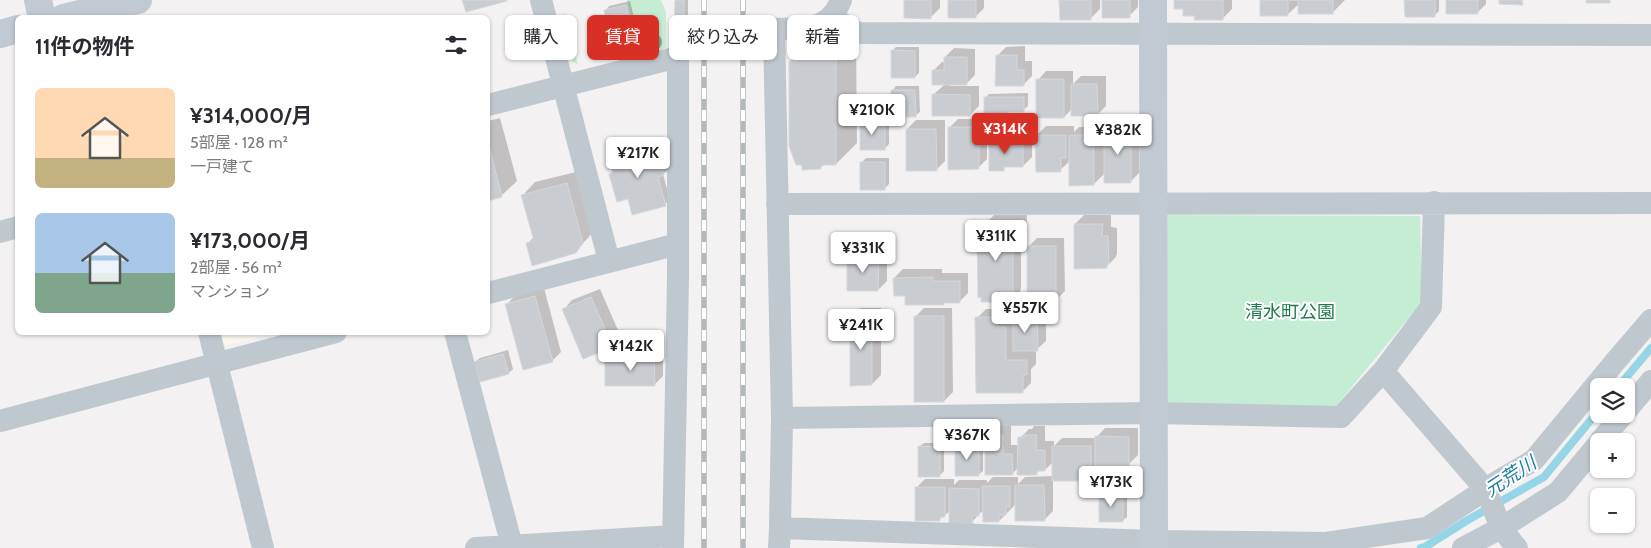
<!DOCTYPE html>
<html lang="ja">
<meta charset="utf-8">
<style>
:root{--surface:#fff;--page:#f7f7f7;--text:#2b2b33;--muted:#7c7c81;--accent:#d93025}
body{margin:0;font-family:Cabin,"Noto Sans JP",sans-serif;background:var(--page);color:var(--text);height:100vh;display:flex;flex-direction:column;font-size:19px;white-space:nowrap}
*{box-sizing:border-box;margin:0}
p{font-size:16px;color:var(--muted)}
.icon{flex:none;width:28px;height:28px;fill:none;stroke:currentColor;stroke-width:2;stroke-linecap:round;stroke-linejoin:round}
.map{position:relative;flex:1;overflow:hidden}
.drawer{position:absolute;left:15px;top:15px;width:475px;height:320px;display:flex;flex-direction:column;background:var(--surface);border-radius:8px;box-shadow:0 1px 4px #0004}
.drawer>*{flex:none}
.banner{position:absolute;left:505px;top:15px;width:475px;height:45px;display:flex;gap:10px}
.controls{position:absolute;left:1590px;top:378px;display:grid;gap:10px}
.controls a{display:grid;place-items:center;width:45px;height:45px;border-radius:8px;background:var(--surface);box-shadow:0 1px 4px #0004;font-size:25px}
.price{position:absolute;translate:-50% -42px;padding:0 11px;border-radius:5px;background:#fff;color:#222;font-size:16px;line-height:32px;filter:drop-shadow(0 1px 2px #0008)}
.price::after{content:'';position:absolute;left:50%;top:30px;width:15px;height:11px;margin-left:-8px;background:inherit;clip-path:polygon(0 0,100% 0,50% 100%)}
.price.on{background:var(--accent);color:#fff}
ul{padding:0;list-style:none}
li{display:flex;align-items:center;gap:15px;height:125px;padding:0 20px}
li span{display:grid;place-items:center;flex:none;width:140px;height:100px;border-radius:8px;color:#555}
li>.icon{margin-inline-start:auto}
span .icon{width:60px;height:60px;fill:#fffc;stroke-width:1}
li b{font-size:21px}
h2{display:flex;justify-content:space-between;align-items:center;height:60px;padding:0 20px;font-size:21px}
.pill{padding:0 18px;border-radius:8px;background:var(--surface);box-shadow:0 1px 4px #0004;font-size:18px;line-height:45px}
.pill.on{background:var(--accent);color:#fff}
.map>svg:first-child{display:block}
.commercial{fill:#fbf7ed}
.green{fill:#c4edd4}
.shadow{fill:#0003}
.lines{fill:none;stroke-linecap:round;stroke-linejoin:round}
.stream{stroke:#95d5e6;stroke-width:8}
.building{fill:#c9ccd0;stroke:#d6d8dc}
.street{stroke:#c0c8cf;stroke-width:22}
.secondary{stroke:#c1c9d3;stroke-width:28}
.rail-casing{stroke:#b4b7bb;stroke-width:5.5}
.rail{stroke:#fff;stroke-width:4;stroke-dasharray:11;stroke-linecap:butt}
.tree{fill:#7eb097}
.labels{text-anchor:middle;stroke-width:4;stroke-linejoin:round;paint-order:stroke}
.park-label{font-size:18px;fill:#1f7b4e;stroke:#fff}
.water-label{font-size:19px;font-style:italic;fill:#177f9d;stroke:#fff}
</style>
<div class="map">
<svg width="1651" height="548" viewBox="0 0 1651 548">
<rect width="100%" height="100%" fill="#f3f1f1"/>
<path class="commercial" d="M220,332l59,1 -56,13z"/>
<path class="green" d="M627,0h34l5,12v36l-25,6z
M565,14l13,51 -12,-9 -10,-40z
M1167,215l253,1 2,86 -87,105 -170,-1z"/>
<path class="shadow" d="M676,0h12v28l-5,4z
M905,0h35v8l-9,9z
M949,0h35v8l-9,9z
M1061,0h39v9l-9,9z
M1103,0h35v7l-9,9z
M1175,0h57v9l-9,9 -27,-3z
M1261,0h84l-12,12 -33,-9 -13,12z
M1406,0h33v11l-5,5z
M1448,0h38v4l-9,9z
M630,1l6,25 -4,4 -27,-19 4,-5z
M818,30h17l1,9 20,-1 1,105 -21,21h-11l-5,4 -30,-107 7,-6v-4z
M1025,46v15h7v15l-9,9 -26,-29 9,-9z
M896,47h23v26l-4,4 -23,-26z
M954,48l21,1v26l-9,9h-16v2h29v20l-9,9 -37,-20 12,-11 -12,-13 9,-9h3v-5z
M1046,71h27v13l8,-8h25v30l-9,9 -25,-6 -8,8 -26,-37z
M896,86h23l1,26 -5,4 -23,-25z
M1028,93v13l-5,4h-13l-2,3 -23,-15 4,-4z
M500,118l17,63 -16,15 -13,4v-79z
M866,119h23v25l-5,5 -23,-26z
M958,119h29v40l-9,9 -29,-40z
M1114,119h25v54l-9,9 -25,-9 -11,11 -23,-24 -11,10 -23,-35 9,-9h28v6l5,-5h23v4z
M916,120h29v41l-9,9 -29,-41z
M999,134h33v23l-9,9 -16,-1 -4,4 -13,-26z
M660,140l8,30 -5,4 7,26 -5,4 -55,-30 4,-4 -4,-13 4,-4z
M866,158h23v26l-4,4 -23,-26z
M580,171l15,58 -7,9 -13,13 -48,-7 7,-7 -11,-42 12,-13z
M994,215h33l-1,19 -5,5v48l-1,5 -9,9 -32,-67 7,-7 -1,-3z
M1084,215h27v12l6,1v26l-2,4 -9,9 -31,-43z
M1037,238h27l1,53 -9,9 -28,-53z
M857,249h30v32l-9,9 -30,-32z
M903,269h39v4h26v20l-9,9h-14l-1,2 -38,-9 -12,-17z
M544,288l17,64 -9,9 -46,-56 9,-9z
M600,289l21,48 -9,9 -48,-37 8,-9z
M1023,307h23v34l-10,9v14l-5,5v14l-9,9 -45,-74 9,-9h20v10h8v-3z
M860,308h21v67l-9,9 -21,-67z
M924,308h28l1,84 -9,9 -29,-84z
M649,346h14v30l-9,9 -47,-25 9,-9h28z
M508,350l5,19 -4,4 -34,-11 5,-4z
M995,426h16v19h8l1,-7 9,-9h3l2,-3h11v15h9v5l8,-8h34l9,-10h33v27l-9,9h-30v7l-9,9h-37v31l-9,9 -28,-16 -17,17 -15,-12 -12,13 -22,-11 -10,8 -24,-31 9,-9h29v6l5,-5h28v3l6,-6h25v7l7,-7 29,-1 -1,-14 -8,8h-5l-4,4 -17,-7 -7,7 -26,-39z
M960,442h23v29l-5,4 -22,-29z
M924,443h20v28l-5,5 -20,-29z
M1105,489h22v28l-5,4 -21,-27z"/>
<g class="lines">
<path class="stream" d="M1619,386l32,-38
M1421,548l4,-1 41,-26 78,-44 55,-67"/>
</g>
<path class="building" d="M462,0h45v1l-41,11z
M675,0h9v34l-10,-1z
M904,0h27v19l-27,-1z
M948,0h28v18h-28z
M1059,0h32v20h-31z
M1102,0h28v18h-28z
M1174,0h49v20h-29l1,-4h-12v-7h-9z
M1260,0h28v16h-28z
M1289,0h44v14h-35v-14z
M1404,0h31v17h-30z
M1446,0h32v14h-32z
M1499,0h23l1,5 -24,-1z
M1586,0h24v3h-24z
M626,5l6,27 -22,5 -6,-27z
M815,50v9h21v106h-15v4l-19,1v-5h-6l-7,-19v-85h7v-10z
M891,50l24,1v27h-24z
M996,55h21v15h7v16h-29z
M944,57h23v28h-35v-15h12z
M1036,79h28v39h-28z
M1071,84h26l1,32h-27z
M891,90h24l1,27h-25z
M932,94l38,1v21h-38z
M984,97h40v15h-16v2h-24z
M860,123h25v27h-25z
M948,127h31v42l-31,1z
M1104,128h27v55h-27z
M906,129h30l1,42h-31z
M1035,135h31v23h-5v14h-25z
M1069,135h25v50l-25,1z
M488,142l14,55 -14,4z
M989,142h34v25h-19v4h-15z
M655,144l9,31 -6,2 8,29 -34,9 -4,-16 -11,3 -8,-28 4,-1 -4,-16z
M860,162h25v28h-25z
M567,183l16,60 -7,10 -44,13 -6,-23 8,-2 -13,-46z
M984,223h34v21h-5v53l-2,1v4h-30v-5l-3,1 -1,-65h7z
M1074,224h29l-1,12h6l1,28h-2v4l-33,1z
M1027,246h29v55h-29z
M847,257h32l-1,34h-31z
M933,277v4h27v22h-16v2h-39v-9h-11l-1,-18z
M535,296l18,66 -30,8 -18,-66z
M591,297l22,50 -30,12 -21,-50z
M850,316l22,1v68l-22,1z
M914,316h30v86h-30z
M1013,316h24l1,35h-25z
M975,317h23v10h8v33h21v15h-4v18h-47z
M503,354l6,20 -29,8 -6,-20z
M639,354h15l1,32h-50v-26h34z
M985,435h18v19h9l1,21h-28z
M1024,435h13l-1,15h9v21h-8v4h-20l1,-38h6z
M1095,436l34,1v29h-34z
M918,446l22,1v30h-22z
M955,446h24v30h-24z
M1052,446h39v35h-39z
M1015,485h29l1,36h-30z
M982,486h28v21h-4v8h-7v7h-16z
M915,487h30v30h-5v4h-25z
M949,488l30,1v27h-7l1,8h-24z
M1099,493h24v29h-24z"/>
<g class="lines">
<path class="street" d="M541,0l68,261
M841,0c-12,32 -38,28 -67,29l8,389 -2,110 375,13 171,2 101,-15 73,-48 34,-20 80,-97 37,-43
M832,17l26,16 793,2
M488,105l190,-48v220l-5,271
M777,204l874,-1
M0,232l18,-5
M488,293l190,-49
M209,332l54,216
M455,332l57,214
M1383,371l103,119 15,38 16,20
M1626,411l25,-30
M782,418l372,-5 187,4 42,-46 48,-64 3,-105
M0,421l336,-89
M1600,441l24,-27
M476,548l197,-12
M779,548l1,-20
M1463,548l38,-20 57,-36 41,-49"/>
<path class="secondary" d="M38,0l4,18
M1153,0l1,548
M63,18l75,-18
M0,34l18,-5"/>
<g class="rail-casing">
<path id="rail" d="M704,0v548
M743,0v548"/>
</g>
<use href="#rail" class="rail"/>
</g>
<circle class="tree" cx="654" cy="42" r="8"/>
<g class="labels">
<g class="park-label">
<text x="1290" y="318">清水町公園</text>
</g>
<g class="water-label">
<text transform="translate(1510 476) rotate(-33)" y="7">元荒川</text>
</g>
</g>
</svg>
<div class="controls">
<a><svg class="icon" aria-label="layers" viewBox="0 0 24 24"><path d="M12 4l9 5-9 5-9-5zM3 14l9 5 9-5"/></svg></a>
<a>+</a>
<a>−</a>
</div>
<b class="price" style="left:872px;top:136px">¥210K</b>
<b class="price on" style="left:1005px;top:155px">¥314K</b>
<b class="price" style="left:1118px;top:156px">¥382K</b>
<b class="price" style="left:638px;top:179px">¥217K</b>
<b class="price" style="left:996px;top:262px">¥311K</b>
<b class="price" style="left:863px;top:274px">¥331K</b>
<b class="price" style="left:1025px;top:334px">¥557K</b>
<b class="price" style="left:861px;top:351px">¥241K</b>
<b class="price" style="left:631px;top:372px">¥142K</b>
<b class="price" style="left:967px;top:461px">¥367K</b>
<b class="price" style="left:1111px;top:508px">¥173K</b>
<div class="banner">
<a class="pill">購入</a>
<a class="pill on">賃貸</a>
<a class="pill">絞り込み</a>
<a class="pill">新着</a>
</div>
<section class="drawer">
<h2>11件の物件<svg class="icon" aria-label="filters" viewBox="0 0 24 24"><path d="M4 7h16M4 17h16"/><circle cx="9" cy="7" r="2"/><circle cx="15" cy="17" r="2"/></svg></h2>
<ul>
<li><span style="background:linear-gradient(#ffd9b3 70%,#c2b280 0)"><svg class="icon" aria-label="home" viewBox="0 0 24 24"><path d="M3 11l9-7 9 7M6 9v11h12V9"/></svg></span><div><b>¥314,000/月</b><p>5部屋 · 128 m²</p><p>一戸建て</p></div></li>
<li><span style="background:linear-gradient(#a9c7e8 60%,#7fa58c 0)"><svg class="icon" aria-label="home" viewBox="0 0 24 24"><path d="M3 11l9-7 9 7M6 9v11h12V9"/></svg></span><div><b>¥173,000/月</b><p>2部屋 · 56 m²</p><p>マンション</p></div></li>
</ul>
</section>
</div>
